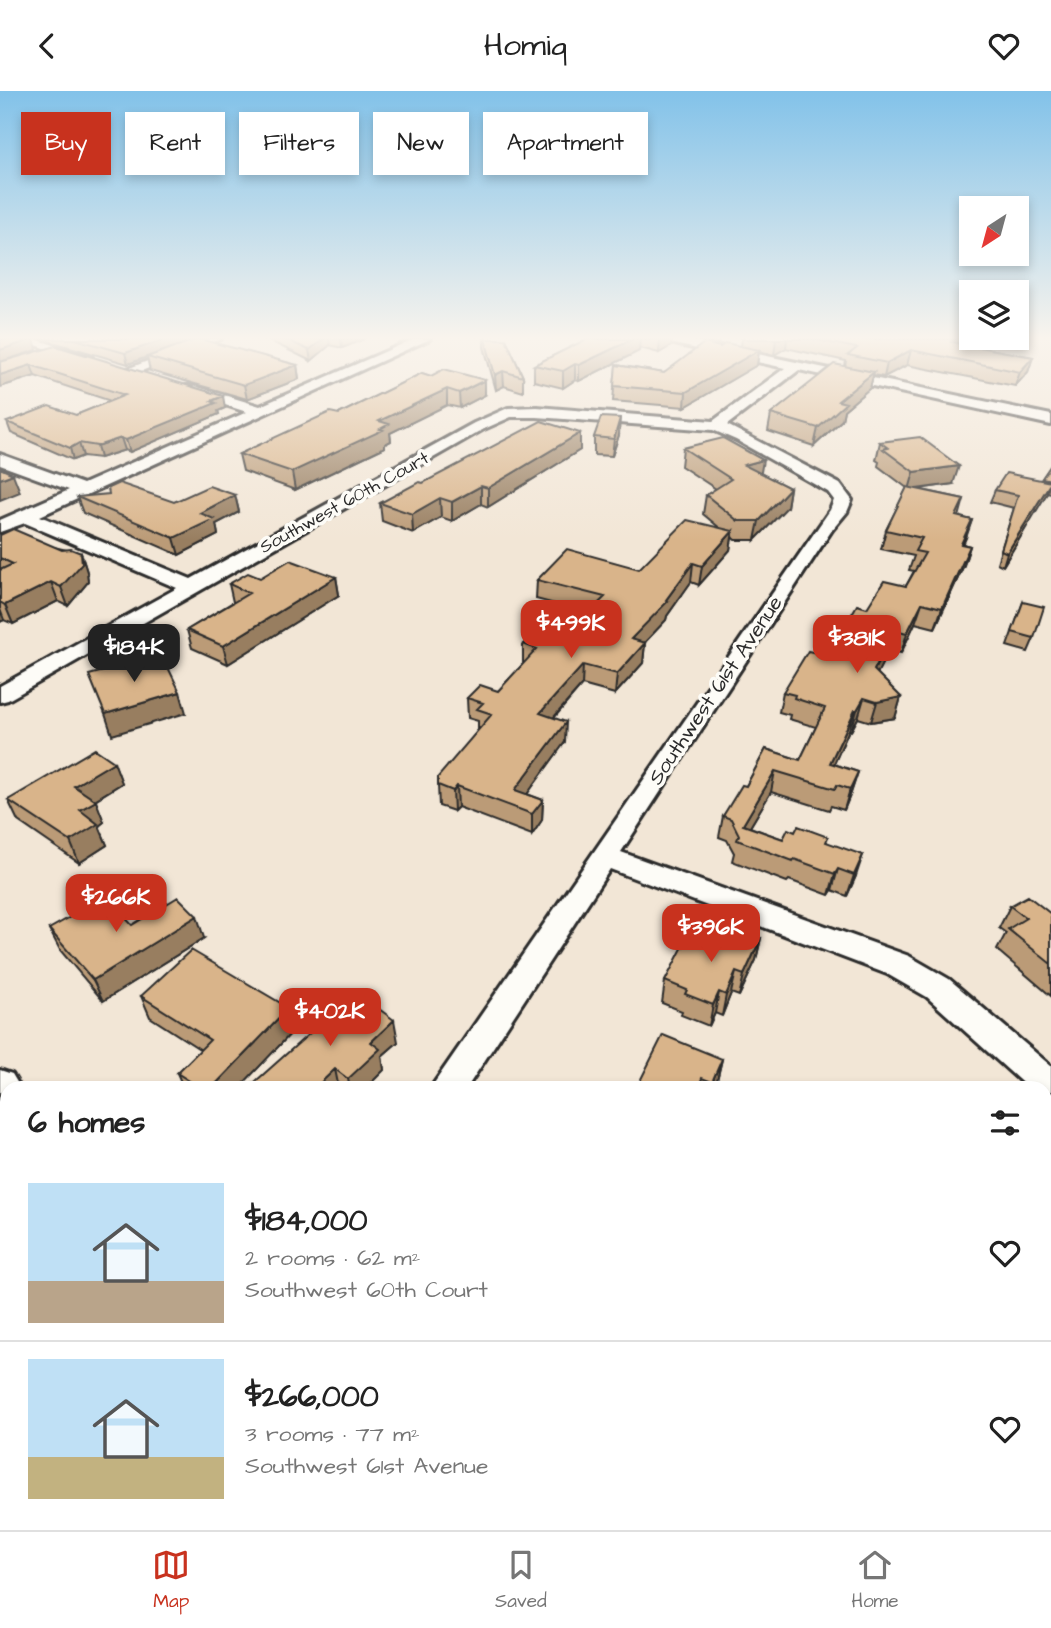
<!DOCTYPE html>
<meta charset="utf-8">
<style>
:root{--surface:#fff;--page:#f2f2f2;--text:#222;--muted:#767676;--line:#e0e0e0;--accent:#c8321e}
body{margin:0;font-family:"Architects Daughter",sans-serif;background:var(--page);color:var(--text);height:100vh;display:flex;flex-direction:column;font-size:26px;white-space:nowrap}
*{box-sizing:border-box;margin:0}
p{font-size:23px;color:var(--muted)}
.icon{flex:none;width:38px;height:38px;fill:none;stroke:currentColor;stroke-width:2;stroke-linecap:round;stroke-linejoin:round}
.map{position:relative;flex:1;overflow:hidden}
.side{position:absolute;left:0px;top:990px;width:1052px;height:450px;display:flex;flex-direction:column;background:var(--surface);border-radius:21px 21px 0 0;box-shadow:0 4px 10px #0003}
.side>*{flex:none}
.hud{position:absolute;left:21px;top:21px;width:700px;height:63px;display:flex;gap:14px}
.needle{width:46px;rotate:216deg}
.fabs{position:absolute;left:959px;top:105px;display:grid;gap:14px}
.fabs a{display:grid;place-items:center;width:70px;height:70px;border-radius:0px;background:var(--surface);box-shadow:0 4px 10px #0003;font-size:35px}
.price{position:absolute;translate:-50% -60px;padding:0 16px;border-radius:14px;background:var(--accent);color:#fff;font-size:23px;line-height:46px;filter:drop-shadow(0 2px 4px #0008)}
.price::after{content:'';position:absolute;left:50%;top:42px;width:21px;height:16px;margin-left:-10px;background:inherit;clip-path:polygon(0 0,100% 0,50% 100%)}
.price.current{background:#222;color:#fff}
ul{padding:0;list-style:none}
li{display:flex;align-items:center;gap:21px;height:175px;padding:0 28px}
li+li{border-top:2px solid var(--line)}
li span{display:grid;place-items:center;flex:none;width:196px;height:140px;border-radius:0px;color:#555}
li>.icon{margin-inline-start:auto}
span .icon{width:84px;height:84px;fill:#fffc;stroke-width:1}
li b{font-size:30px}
h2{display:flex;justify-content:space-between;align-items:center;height:84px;padding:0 28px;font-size:30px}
.chip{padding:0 24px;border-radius:0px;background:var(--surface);box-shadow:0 4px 10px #0003;font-size:24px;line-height:63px}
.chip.current{background:var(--accent);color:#fff}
header{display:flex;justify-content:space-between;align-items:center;height:91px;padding:0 28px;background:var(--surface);font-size:32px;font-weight:600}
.menu{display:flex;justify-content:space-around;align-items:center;height:98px;border-top:2px solid var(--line);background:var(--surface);font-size:19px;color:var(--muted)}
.menu a{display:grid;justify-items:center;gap:4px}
.menu .current{color:var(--accent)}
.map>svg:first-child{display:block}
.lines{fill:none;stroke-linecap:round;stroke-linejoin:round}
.street-casing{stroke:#2b2b2b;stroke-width:6}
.street{fill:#fdfcf7;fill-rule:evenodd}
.wall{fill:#bb9b77;stroke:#2b2b2b;stroke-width:2}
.shaded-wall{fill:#987e61;stroke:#2b2b2b;stroke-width:2}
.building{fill:#d9b48a;stroke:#2b2b2b;stroke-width:2}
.labels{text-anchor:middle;stroke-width:7;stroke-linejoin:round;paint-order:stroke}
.far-street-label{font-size:18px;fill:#2b2b2b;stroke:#fdfcf7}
.street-label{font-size:21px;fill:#2b2b2b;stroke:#fdfcf7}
</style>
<header><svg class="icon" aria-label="back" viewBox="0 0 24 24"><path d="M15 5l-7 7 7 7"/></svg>Homiq<svg class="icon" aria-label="heart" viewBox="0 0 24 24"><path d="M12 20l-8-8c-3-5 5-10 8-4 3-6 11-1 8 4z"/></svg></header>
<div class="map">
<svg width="1051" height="1439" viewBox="0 0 1051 1439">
<rect width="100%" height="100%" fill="#f2e6d6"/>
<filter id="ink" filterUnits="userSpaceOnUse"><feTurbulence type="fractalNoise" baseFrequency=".0143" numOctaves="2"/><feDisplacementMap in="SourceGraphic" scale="14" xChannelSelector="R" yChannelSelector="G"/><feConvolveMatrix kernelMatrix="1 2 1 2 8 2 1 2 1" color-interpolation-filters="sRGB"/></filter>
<g filter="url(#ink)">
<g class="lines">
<g class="street-casing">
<path id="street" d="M17,248h18l57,18 -7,4z
M204,248h17l-87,35h-10l-2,-3z
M414,248h16l-390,177 151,63 283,-156 34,-15 29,-1 176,14 72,-53 -115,-25 -6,-4h22l365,76v10l-252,-55 -72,55 113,59 12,16 -5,12 -15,18 -211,322 288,104 40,23 102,87v36l-6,-2v-11h-16l-102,-92 -40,-23 -277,-105 -144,220h-36l400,-579 4,-10 -6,-8 -92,-52 -23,-10 -176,-13h-26l-27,12 -476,271 -8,2v-16l177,-98 -152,-65 -25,9v-12l69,-30 -69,-25v-11l83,30 164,-72 -63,-20 -2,-3 2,-3h10l66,20z
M0,979l12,4 9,15h-14v21l-7,-2z"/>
</g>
<use href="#street" class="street"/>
</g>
<path class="wall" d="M42,248h155l100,26 2,14 -52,20 -97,-28 -3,-14 -19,7z
M266,248h98l-22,9 -12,-3 -19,16z
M484,248h22l17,38v15l-19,-6 -8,4 -12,-43z
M587,248h85l-1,7 -12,7 -19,-5 -1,3 -60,30 -4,-1 -12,8 -29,-7v-16z
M742,248h226l-6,5 71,13 -5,15 -13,14 -108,-21 -23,12 -11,-2 -3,13 -26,22 -2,10 -28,26 -46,-15 3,-17 74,-48 1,-5 -60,-13 -12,7 -15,-4 -2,14 -72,42 -72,-6 3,-36 48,8 56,-26 21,-1z
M56,255l169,62 -7,3 1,3 -89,38 -5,-2 -25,8 -17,-2 -10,4 -62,-27 -4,-11 69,-7 35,-14 -76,-25 -35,11z
M422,282l63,22 -25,13 -13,-3 -57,28 1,8 -6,3v3l-90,43 -52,-19 -4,-17 100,-40z
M580,342v17l-92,57 -7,-3 -29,17 -11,-4 -28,16 -31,-12 -2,-18 43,-20z
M619,344l-7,21 -18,-1v-18z
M880,351l73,42 -35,5 46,10 -5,18 13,3 -9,24 7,2 -6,19 -29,63 -20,-5 -14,30 -12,-3 -12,23 24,24 -6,21 -24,4 -13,-4 -7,13 -2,-1 -15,34 24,8 -7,21 -7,17 -13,-4 -2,4 -58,-18 -21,35 33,12 44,3 29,34 -9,20 -15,-6 -3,5 -40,-15 -2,2 -55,-21 2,-8 -7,-13 -8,-3 4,-21 23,-30 20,-37 34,11 16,-33 -27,-8 1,-4 -11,-3 4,-20 47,-40 37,-44 39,-22 8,-15 -5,-1 5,-14 -33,-7 5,-19 21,-42 -29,-22 1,-4 -3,-2z
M683,357l77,25 30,15 -3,19 -32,33h-20l-3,-3 -2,13 -31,35 -8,-3 -24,34 -1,4 -22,23h1l-2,20 -28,31 -33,-9 -28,33 11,24 -38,52 16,6 -1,20 -10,15 -74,-28 -4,4 -15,-5 -1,-21 40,-55v-9l-10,-3 -1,-20 31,-7 25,-27v-20l45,-11 21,-20 -53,-14 1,-19 102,-11 82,-40 -18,-15 3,-19 10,-6 -35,-23z
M1051,374v28l-4,-1 -44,74 -6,-3 17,-55 -24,-6 5,-12 46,-10z
M235,404l4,17 -23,12 2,11 -39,20 -96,-42 -6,-16 97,5z
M0,444l81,18 6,19 1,10 -20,24 -10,-5 -45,23 -9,-4 -4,2z
M336,486l3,18 -111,69 -36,-16 -5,-18 46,-28 -4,-18 31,-6z
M1023,511l11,36 -6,14 -21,-6z
M114,671l8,21 -27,17 9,22 -5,4 8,19 -28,18 -61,-42 -10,-21z
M1010,815l41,8v82l-54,-46 9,-17 -7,-5z
M132,834l72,13 -101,63 -43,-51 -11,-21z
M761,847l-5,22 -17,36 -8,-3 -9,23 -7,-3 -6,13 -28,-11 1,-4 -20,-8 3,-22 47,-42 26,3z
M141,905l148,12 6,21 -57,60h-54l-7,-16 24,-23 -51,-33z
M398,951l-16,14 2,14 -19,19h-118z
M722,968l-5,21 -4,9h-77z
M824,1433h202l-1,6h-203z"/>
<path class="shaded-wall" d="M34,248l3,11 -37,12v-12z
M166,248h31l-69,25 -3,-11z
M324,248h5l1,6 -19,16 -2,-11z
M341,248h23l-22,9z
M633,248h7l-1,12 -60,30v-16z
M660,248h12l-1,7 -12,7z
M779,248h8l-1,9 -12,7 2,-15z
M955,248h13l-21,17 4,-14z
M759,259l-2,15 -72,42 1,-15z
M911,259l-4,15 -23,12 3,-14z
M1033,266l-5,15 -13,14 5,-14z
M575,273v16l-12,8v-17z
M31,274l4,11 -35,11v-12z
M297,274l2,14 -52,20 -3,-14z
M503,280l1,15 -8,4 -1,-15z
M874,281l-4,16 -26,22 -2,10 -28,26 4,-18 20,-27z
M485,289v15l-25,13 -1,-15z
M447,298v16l-57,28 1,8 -6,3v3l-90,43 -3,-18 87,-51z
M223,305l2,12 -7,3 1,3 -89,38 -4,-12z
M620,327l-1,17 -7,21 2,-17z
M580,342v17l-92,57v-19z
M121,347l4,12 -25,8 -3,-12z
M79,352l4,13 -10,4 -3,-12z
M763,369l-3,18 -16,-13z
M959,375l-6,18 -44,6 5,-18z
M13,383l7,18 -20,8v-21z
M1051,391l-5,13 -43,71 4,-13z
M481,395v18l-29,17v-19z
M790,397l-3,19 -32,33 4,-19z
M235,404l4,17 -23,12 2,11 -39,20 -5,-17 26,-25z
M440,407l1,19 -28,16 -1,-19z
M972,429l-6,18 -11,24 6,-18z
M733,440l-3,19 -31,35 3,-19z
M970,455l-6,19 -29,63 7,-20z
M81,462l6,19 1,10 -20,24 -7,-19z
M693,472l-2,19 -24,34 -1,4 -36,38 1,-19 35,-39z
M336,486l3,18 -111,69 -5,-18z
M51,491l7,19 -45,23 -8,-19z
M922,512l-7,20 -14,30 6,-20z
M0,518l4,11 -4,2z
M895,539l-6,20 -20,40 5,-20z
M645,552l-2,20 -28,31 2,-20z
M583,574l-1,20 -42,48v-20z
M180,601l6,21 -74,22 -7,-21z
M901,606l-6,21 -24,4 6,-20z
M864,607l-6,20 -7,13 6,-21z
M855,619l-6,20 -24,54 5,-21z
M566,631l-1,20 -48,66 -2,-18z
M114,671l8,21 -39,24 -9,-21z
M775,680l-4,21 -30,50 2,-17z
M858,681l-7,21 -7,17 6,-21z
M457,695l1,21 -4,4 -1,-20z
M543,709l-1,20 -10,15v-21z
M96,710l8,21 -5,4 8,19 -28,18 -9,-22 10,-31z
M863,764l-7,21 -9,20 7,-21z
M838,778l-6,21 -3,5 6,-21z
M197,825l7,22 -101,63 -10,-21z
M761,847l-5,22 -17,36 5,-21z
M736,881l-5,21 -9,23 4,-21z
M719,901l-4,21 -6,13 4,-21z
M289,917l6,21 -57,60h-27z
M394,929l4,22 -16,14 2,14 -19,19h-15l-2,-10 23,-37z
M722,968l-5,21 -4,9h-3l2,-7z
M335,978l4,20h-25z
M0,1282l7,6v8l-7,7z
M296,1433h8v6h-7z"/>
<path class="building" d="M0,248h34l-34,11z
M75,248h91l-41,14z
M197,248h3l97,26 -53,20 -97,-28z
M285,248h39l-15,11z
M485,248h21l17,38 -20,-6 -8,4z
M587,248h46l-54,26 -4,-1 -12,7 -29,-6z
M811,248h144l-4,3 82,15 -13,15 -109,-22 -24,13 -39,-8 9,-7z
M704,252l16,4 6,-4 33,7 -73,42 -72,-6 2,-21 48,8z
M56,255l167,50 -12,5 5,2 -90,37 -5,-2 -24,8 -18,-3 -9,5 -63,-26 42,-16 27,9 49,-20 -94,-30 -31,10v-13z
M834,273l40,8 -36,29 8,2 -28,25 -47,-14z
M444,278l41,11 -26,13 -12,-4 -68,32 10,3 -9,5 3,1 -91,42 -53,-18 91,-42 9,2 83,-41 9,3z
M601,326l19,1 -6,21 -20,-2z
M541,330l39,12 -92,55 -7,-2 -29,16 -12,-4 -28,16 -32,-11 39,-21 4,1z
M920,346l39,29 -45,6 -31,-23 5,-1 -8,-6z
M723,347l40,22 -19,5 46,23 -31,33h-21l-32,-26 25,-16 -48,-31z
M1051,374v15l-9,-2z
M0,377l13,6 -13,5z
M1006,382l45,9 -44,71 -6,-3 17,-55 -23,-5z
M119,392l55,19 35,-16 26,9 -35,18 14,6 -40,19 -97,-41 32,-3 -1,-6z
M907,396l57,12 -8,17 16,4 -11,24 9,2 -28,62 -20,-5 -15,30 -12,-3 -21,40 27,27 -24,5 -13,-4 -7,12h-2l-25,53 28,9 -8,17 -13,-4 -2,4 -60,-18 -32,54 40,14 5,-10 7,3 3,-6 30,11 -2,5 37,13 -9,20 -16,-6 -3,5 -41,-15 -1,2 -56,-21 2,-5 -8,-16 -8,-3 19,-31 4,1 20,-37 34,11 25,-52 -31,-10 1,-3 -12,-3 25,-41 17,4 5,-3 27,-47 10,3 17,-27 22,5 19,-33 -10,-2 7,-13 -36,-8z
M687,429l46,11 -31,35 -9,-3 -27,37 2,1 -37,38 14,4 -28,31 -34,-9 -43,48 26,9 -51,68 28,10 -11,14 -75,-28 -4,5 -15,-6v-8l54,-63 -15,-5 6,-6 -16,-5 13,-13 18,6 39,-42 -14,-5 21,-19 24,8 37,-36 -68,-17 30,-31 72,20z
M13,438l49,21 9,-1 10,4 1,11 -21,23 -10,-5 -46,23 -5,-3v-32l13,-6 -13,-6v-23z
M290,469l46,17 -113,69 -36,-16 62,-37 -20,-9 19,-11 12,5z
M1023,511l21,5 -10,31 -22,-6z
M162,564l18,37 -75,22 -16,-39z
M95,658l19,13 -40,24 22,15 -16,9 18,14 -28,17 -62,-41z
M1028,805l23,18v50l-43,-35 18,-11 -16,-12z
M106,806l26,28 46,-28 19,19 -104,64 -44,-51z
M691,840l21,8 2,-6 24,9 4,-11 19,7 -17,37 -8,-3 -10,23 -7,-3 -6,13 -28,-11 2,-4 -22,-9z
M191,859l98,58 -78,81h-9l-25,-16 33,-33 -69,-44z
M356,901l38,28 -23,22 9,7 -32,30 -13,-10 -21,20h-67z
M663,944l59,24 -10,23 -10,-4 -4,11h-62z
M0,1219l7,7v63l-7,-7z
M131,1433h165l1,6h-166z
M832,1433h194l-1,6h-195z"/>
</g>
<linearGradient id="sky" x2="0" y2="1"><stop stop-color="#82c2e9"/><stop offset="0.55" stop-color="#f9f4ed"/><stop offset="1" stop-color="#f9f4ed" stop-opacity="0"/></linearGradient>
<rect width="1051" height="449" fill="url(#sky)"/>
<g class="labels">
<g class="far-street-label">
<text transform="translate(344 411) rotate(-29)" y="6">Southwest 60th Court</text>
</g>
<g class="street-label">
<text transform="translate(715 599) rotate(-56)" y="7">Southwest 61st Avenue</text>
</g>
</g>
</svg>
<div class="fabs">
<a><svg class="needle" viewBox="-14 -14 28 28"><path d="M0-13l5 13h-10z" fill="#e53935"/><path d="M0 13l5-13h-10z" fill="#767676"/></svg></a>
<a><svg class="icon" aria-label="layers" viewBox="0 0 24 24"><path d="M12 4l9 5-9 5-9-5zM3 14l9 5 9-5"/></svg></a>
</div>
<b class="price" style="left:571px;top:569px">$499K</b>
<b class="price" style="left:857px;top:584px">$381K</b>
<b class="price current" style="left:134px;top:593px">$184K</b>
<b class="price" style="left:116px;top:843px">$266K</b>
<b class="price" style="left:711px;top:873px">$396K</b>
<b class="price" style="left:330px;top:957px">$402K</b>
<div class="hud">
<a class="chip current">Buy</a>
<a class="chip">Rent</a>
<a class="chip">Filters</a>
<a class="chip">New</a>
<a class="chip">Apartment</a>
</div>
<section class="side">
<h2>6 homes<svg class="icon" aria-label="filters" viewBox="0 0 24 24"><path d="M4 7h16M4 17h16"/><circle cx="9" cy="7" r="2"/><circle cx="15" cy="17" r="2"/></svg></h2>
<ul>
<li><span style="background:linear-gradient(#bfe0f5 70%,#b9a48a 0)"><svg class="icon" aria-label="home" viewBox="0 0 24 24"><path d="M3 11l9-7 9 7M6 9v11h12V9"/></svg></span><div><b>$184,000</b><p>2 rooms · 62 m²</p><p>Southwest 60th Court</p></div><svg class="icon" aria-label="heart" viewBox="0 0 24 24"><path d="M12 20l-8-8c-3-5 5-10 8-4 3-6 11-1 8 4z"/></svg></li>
<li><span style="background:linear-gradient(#bfe0f5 70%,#c2b280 0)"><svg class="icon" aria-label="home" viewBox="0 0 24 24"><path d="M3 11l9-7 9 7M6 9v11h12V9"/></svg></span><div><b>$266,000</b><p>3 rooms · 77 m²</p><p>Southwest 61st Avenue</p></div><svg class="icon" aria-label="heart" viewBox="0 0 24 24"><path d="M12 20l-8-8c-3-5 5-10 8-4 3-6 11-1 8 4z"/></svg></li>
</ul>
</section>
</div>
<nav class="menu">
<a class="current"><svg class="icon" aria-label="map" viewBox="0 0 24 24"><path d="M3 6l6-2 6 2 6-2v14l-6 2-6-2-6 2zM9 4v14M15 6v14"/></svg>Map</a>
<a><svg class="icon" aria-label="saved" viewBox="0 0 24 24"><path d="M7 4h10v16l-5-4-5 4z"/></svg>Saved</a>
<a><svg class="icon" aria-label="home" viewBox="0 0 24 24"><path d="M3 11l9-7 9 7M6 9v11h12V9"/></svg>Home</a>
</nav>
